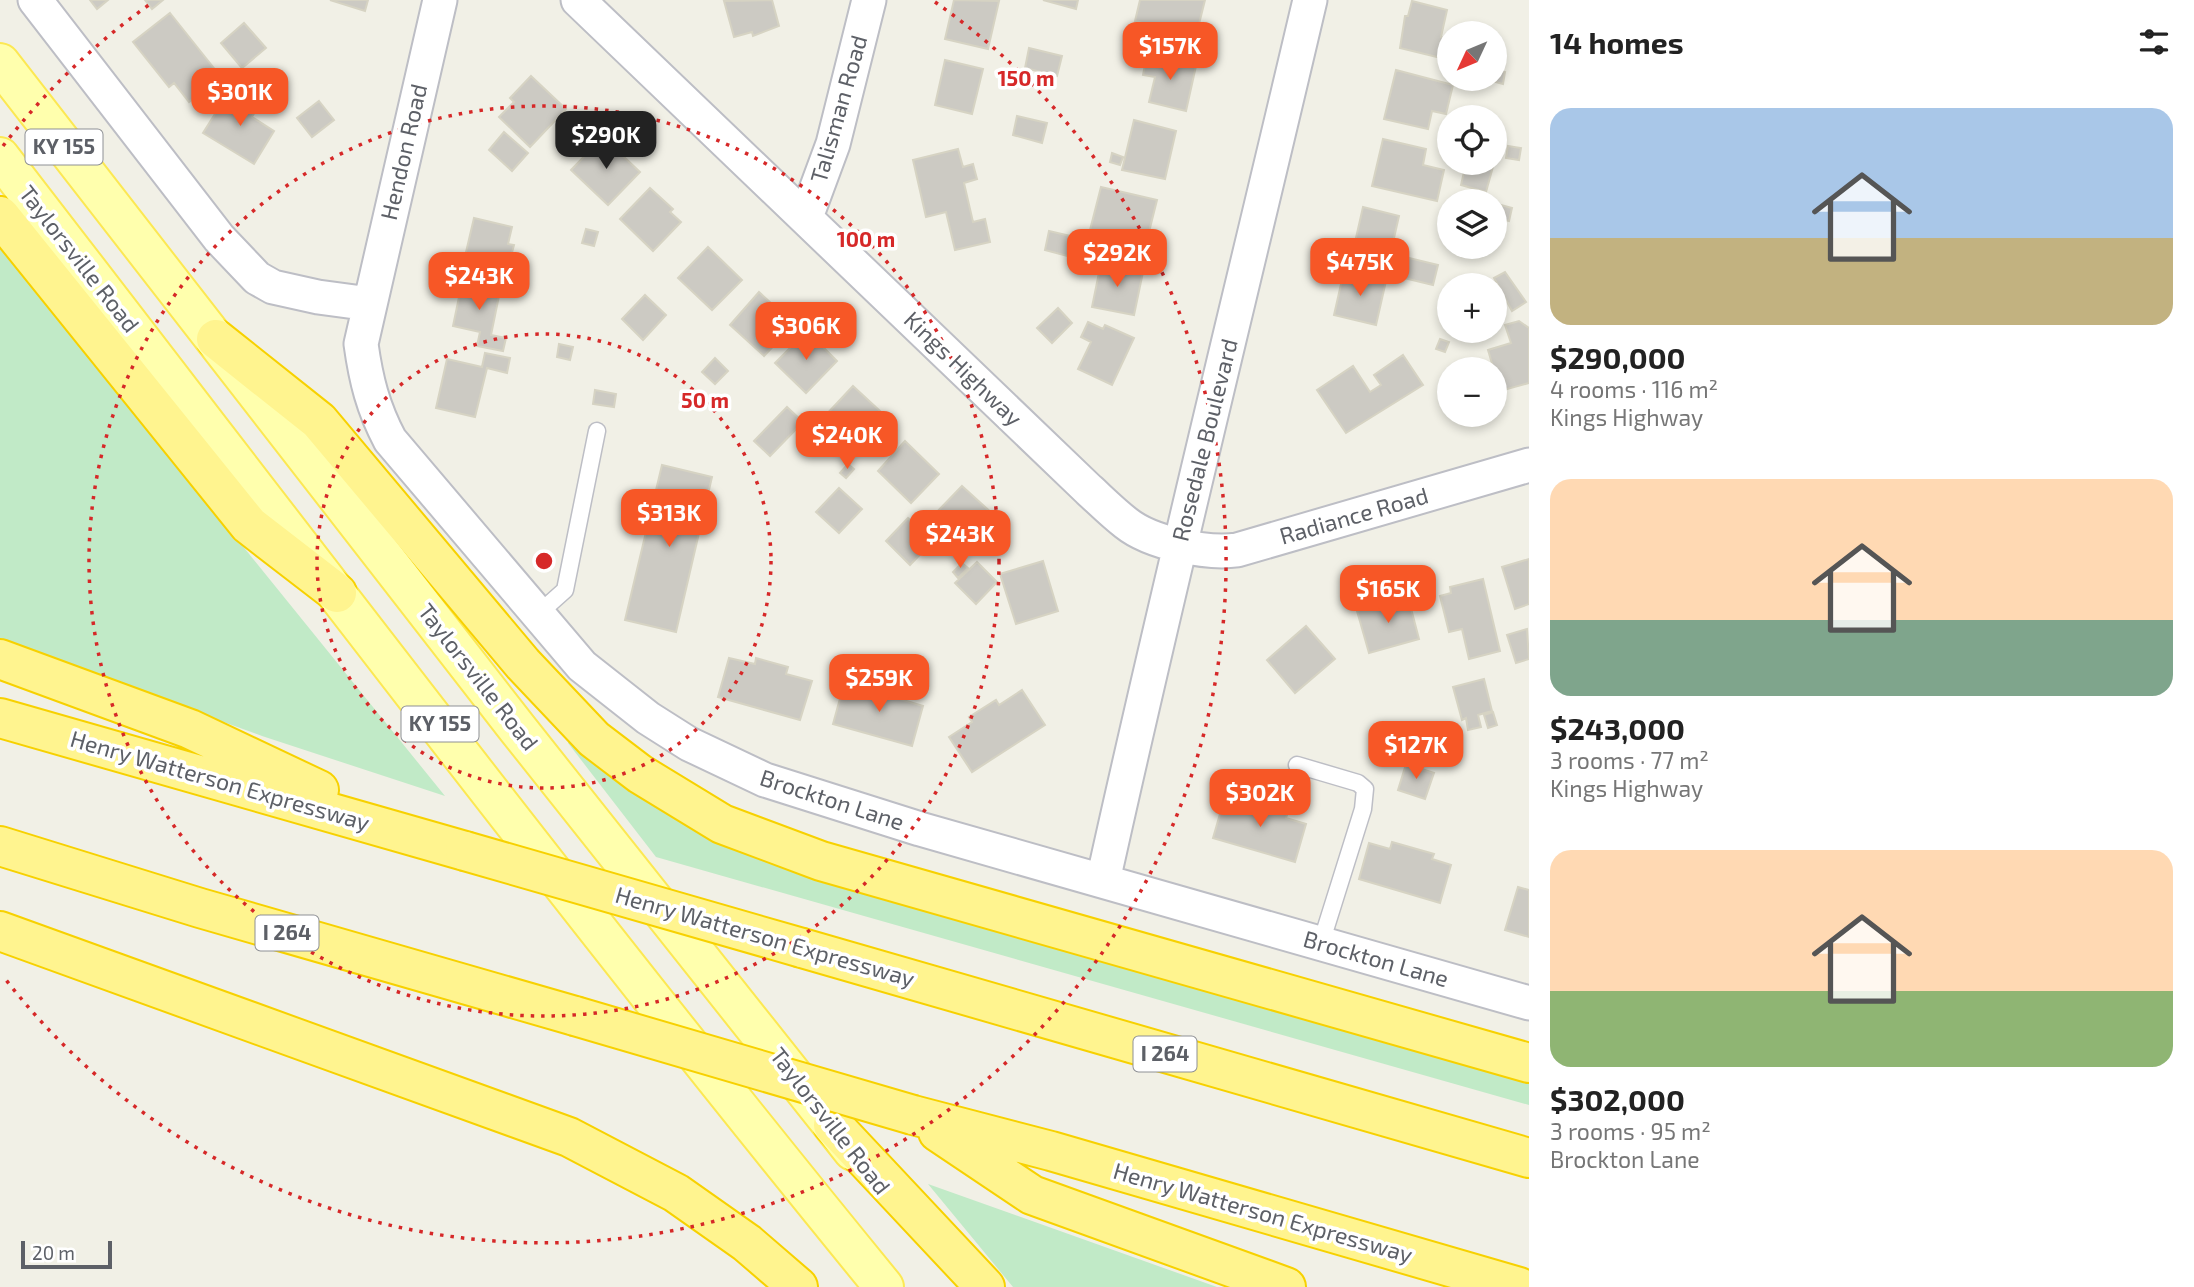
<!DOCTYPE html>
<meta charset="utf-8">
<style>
:root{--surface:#fff;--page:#f2f2f2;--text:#222;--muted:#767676;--accent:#f75726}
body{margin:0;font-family:"Exo 2",sans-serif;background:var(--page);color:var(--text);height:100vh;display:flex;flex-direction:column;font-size:26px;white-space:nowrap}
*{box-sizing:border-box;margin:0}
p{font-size:23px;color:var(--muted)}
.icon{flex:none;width:38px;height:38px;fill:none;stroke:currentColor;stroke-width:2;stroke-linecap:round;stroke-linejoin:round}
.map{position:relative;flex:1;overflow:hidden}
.drawer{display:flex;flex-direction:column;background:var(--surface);width:665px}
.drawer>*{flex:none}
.needle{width:46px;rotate:226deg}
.fabs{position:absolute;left:1437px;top:21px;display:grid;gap:14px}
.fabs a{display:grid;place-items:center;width:70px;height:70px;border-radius:50%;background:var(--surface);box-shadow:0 4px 10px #0003;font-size:35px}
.scale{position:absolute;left:21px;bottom:18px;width:91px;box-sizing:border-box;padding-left:7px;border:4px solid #5d6067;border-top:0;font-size:19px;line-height:24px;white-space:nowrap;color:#5d6067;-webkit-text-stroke:5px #fff;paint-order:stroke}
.price{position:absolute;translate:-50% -60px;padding:0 16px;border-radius:14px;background:var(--accent);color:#fff;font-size:23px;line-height:46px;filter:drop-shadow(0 2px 4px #0008)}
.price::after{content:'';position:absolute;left:50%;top:42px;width:21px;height:16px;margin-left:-10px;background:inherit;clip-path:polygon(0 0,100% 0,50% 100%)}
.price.on{background:#222;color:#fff}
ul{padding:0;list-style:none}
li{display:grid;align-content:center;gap:14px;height:371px;padding:0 21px}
li span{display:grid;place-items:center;height:217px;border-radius:21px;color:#555}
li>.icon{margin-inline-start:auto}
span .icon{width:126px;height:126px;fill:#fffc;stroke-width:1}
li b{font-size:30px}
h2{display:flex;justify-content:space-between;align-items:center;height:84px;padding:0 21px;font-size:30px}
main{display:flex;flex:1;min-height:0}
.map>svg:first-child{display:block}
.green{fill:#c1eac7}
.building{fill:#cccac3;stroke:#d6d3c3;stroke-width:2}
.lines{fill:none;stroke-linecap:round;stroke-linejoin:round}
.service-casing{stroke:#bdbec5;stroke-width:19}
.minor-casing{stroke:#bdbec5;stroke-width:37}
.primary-casing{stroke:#fce853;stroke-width:42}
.motorway-casing{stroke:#f7d100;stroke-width:42}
.service{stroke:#fff;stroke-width:16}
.minor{stroke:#fff;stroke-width:33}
.primary{stroke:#ffffad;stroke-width:38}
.motorway{stroke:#fff48f;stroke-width:38}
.motorway-bridge-casing{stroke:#f7d100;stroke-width:42;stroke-linecap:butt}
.motorway-bridge{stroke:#fff48f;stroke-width:38}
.ring{fill:none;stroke:#d62828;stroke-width:3.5;stroke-dasharray:3.5 7}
.labels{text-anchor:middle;stroke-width:7;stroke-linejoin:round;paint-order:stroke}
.shield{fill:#fff;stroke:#8e9095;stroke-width:2}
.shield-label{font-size:21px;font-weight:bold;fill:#5d6067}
.street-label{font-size:23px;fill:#5d6067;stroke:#fff}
.centre{fill:#d62828;stroke:#fff;stroke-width:3.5}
.ring-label{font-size:21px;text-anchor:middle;font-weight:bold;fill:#d62828;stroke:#fff;stroke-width:7;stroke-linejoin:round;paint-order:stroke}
</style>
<main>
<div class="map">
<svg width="1529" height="1287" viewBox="0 0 1529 1287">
<rect width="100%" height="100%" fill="#f1f0e6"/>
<path class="green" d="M0,246l445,550 -183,-60 -262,-95z
M570,739c59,52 107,84 179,116l780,226v24l-873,-248 -88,-114z
M928,1184l289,103h-204z"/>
<path class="building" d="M90,0h18l-11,9z
M145,0h18l-11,9z
M330,0h38l-3,11z
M772,0l7,26 -26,10 -1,-4 -18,5 -10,-36z
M954,0l45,1 -11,48 -43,-10z
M1043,0h35l-2,9z
M1140,0h65l-11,44 -42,-10 2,-8 -19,-5z
M1412,1l35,9 -6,27 8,2v21l-49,-12 5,-32h3z
M170,13l51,64 -32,25 -15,-19 -5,4 -36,-45z
M244,23l22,25 -24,20 -21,-25z
M1029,48l33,8 -5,20 -32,-8z
M1155,56l41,10 -10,45 -37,-9 6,-25 -12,-2 3,-15 8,2z
M945,60l38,9 -11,45 -37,-9z
M1396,70l57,15 -7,29 -14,-3 -4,18 -44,-10z
M1494,70l11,2 -2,12 -15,-4 6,-1z
M531,76l35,33 -36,38 -31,-30 15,-15 -4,-4z
M245,92l16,9 -9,16 22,14 -20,33 -51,-31 22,-35 12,7z
M319,101l15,19 -22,17 -15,-19z
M1017,116l30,7 -5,20 -29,-8z
M1134,120l42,11 -11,48 -43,-9z
M504,132l24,21 -16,18 -23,-21z
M603,137l37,35 -32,33 -37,-35z
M1383,139l43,10 -3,16 21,5 -7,31 -65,-15z
M1508,146l13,2 -2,12 -13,-2z
M958,149l5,18 10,-3 4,15 -13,4 9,39 12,-3 5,23 -35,8 -9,-38 -20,5 -13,-57z
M1112,153l11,4 -3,8 -10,-3z
M1466,163h28l-8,29 -25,-7z
M1101,187l56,13 -11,44 -56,-14z
M650,188l23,21 -3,3 11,10 -28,29 -33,-32z
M1501,205l11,3 -3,13 -11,-3z
M1363,207l36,9 -10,44 -36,-9z
M474,218l38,9 -4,17 6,1 -8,30 -43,-10z
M586,229l12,3 -4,14 -12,-3z
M1049,231l30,7 -4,20 -30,-8z
M708,247l34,33 -30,30 -34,-32z
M1409,258l29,7 -5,20 -29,-7z
M1101,263l42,9 -9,43 -42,-8z
M1344,271l42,10 -10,44 -42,-10z
M1505,272l21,30 -14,9 -18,-33z
M463,278l38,8 -10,49 15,3 -3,13 -26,-5 3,-14 -27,-6z
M759,292l35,32 -30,32 -34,-31z
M645,295l21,20 -23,25 -21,-21z
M1058,308l14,15 -20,20 -15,-15z
M1519,321l10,7v55l-29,8 -12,-41 23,-7 -6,-18z
M1088,322l15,7 2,-4 29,13 -22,47 -34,-16 13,-27 -10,-5z
M807,331l30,30 -31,32 -31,-30z
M1440,339l9,3 -4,10 -9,-3z
M559,344l14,3 -3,13 -13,-3z
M485,353l25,5 -3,15 -20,-5 -12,49 -39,-9 11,-49 35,8z
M1403,355l20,30 -77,48 -29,-43 36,-24 17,26 11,-7 -7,-10z
M715,358l13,13 -13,13 -13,-12z
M853,386l39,36 -31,33 -38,-37z
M595,390l21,4 -2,13 -21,-3z
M787,407l16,15 -33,34 -16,-15z
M905,441l34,33 -28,29 -33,-32z
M848,464l6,5 -8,9 -6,-5z
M662,465l50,12 -36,155 -51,-12z
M962,486l32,29 -31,32 -31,-30z
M839,488l23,21 -23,24 -23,-21z
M908,518l24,24 -22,23 -24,-24z
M1529,559v45l-14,5 -13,-42z
M1043,561l15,50 -42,13 -16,-50z
M977,562l20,20 -21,22 -21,-21z
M962,563l6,5 -10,10 -5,-6z
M1483,579l17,72 -31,8 -7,-30 -13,3 -9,-36 11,-3 -1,-6z
M1408,597l11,42 -50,14 -12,-42z
M1306,626l29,33 -40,34 -28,-33z
M1527,629l2,30 -13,4 -9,-28z
M729,658l26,6 1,-6 32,9 -2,7 26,7 -12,39 -82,-23z
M1484,679l8,32 -14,4 3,12 -13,3 -2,-12 -4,2 -9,-33z
M844,684l26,8 2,-8 30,9 -2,6 23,7 -11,40 -79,-22z
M1022,690l23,35 -73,47 -23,-35 23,-15 -3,-5 27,-17 3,5z
M1493,712l4,13 -9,3 -4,-13z
M1455,725l4,18 -15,4 -3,-19z
M1406,764l28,9 -9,26 -27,-9z
M1224,800l22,7 2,-7 40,12 -2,6 20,6 -11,38 -82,-24z
M1392,842l42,12 -2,5 19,6 -11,38 -81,-24 10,-36 21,6z
M1518,887l11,3v47l-24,-7z"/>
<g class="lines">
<g class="service-casing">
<path id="service" d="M537,615l28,-25 32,-159
M1297,765l61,18 7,6 -2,20 -42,134"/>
</g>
<g class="minor-casing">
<path id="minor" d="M35,0l184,238 38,40 16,9 45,10 52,7
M440,0l-79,344c5,36 12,64 29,96l192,226 66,52 41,26 76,36 155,49 609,174
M578,0l511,490c12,11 24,23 37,33 25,20 80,31 111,27l292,-85
M806,217l27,-73 36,-144
M1103,881c65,-295 138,-587 207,-881"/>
</g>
<g class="primary-casing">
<path id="primary" d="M0,63l517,665 336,423
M0,157c292,378 581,760 884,1130"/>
</g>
<g class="motorway-casing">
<path id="motorway" d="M0,216l249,309 88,68
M216,339l103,82 204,243 71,75 46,35 82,50 99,37 708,202
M0,659l190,70 129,61
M0,718l465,133
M0,846l200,62 375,108
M0,931l569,206 107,56 71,50 51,44
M802,948l727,210
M913,1115l138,36 468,136
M833,1125l152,162
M938,1132l94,63 254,92"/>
</g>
<use href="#service" class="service"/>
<use href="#minor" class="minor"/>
<use href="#primary" class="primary"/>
<use href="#motorway" class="motorway"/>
<g class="motorway-bridge-casing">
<path id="motorway-bridge" d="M465,851l337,97
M575,1016l338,99"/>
</g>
<use href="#motorway-bridge" class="motorway-bridge"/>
</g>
<g class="ring">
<circle cx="544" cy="561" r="227"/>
<circle cx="544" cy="561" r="455"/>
<path d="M3 146A682 682 0 0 1 153 2M935 2A682 682 0 1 1 3 976"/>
</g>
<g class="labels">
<g class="shield">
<rect x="25.5" y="129.5" width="77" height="35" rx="5"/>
<rect x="401.5" y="706.5" width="77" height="35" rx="5"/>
<rect x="255.5" y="915.5" width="63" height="35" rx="5"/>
<rect x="1133.5" y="1036.5" width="63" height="35" rx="5"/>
</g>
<g class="shield-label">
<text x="64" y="154">KY 155</text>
<text x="440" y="731">KY 155</text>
<text x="287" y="940">I 264</text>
<text x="1165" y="1061">I 264</text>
</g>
<g class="street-label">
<text transform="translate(839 109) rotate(-74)" y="8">Talisman Road</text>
<text transform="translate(404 152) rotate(-77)" y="8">Hendon Road</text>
<text transform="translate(79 259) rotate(52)" y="8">Taylorsville Road</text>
<text transform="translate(963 369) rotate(44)" y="8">Kings Highway</text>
<text transform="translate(1205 440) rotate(-76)" y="8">Rosedale Boulevard</text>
<text transform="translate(1354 516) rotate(-16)" y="8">Radiance Road</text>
<text transform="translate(478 677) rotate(52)" y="8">Taylorsville Road</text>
<text transform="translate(220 781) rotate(16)" y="8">Henry Watterson Expressway</text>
<text transform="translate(832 800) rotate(18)" y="8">Brockton Lane</text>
<text transform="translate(765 937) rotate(16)" y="8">Henry Watterson Expressway</text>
<text transform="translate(1376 959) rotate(16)" y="8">Brockton Lane</text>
<text transform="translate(830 1121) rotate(52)" y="8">Taylorsville Road</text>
<text transform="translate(1263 1213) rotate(16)" y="8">Henry Watterson Expressway</text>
</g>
</g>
<circle cx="544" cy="561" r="10" class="centre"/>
<g class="ring-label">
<text x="1026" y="86">150 m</text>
<text x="866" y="247">100 m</text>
<text x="705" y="408">50 m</text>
</g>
</svg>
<div class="fabs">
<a><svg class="needle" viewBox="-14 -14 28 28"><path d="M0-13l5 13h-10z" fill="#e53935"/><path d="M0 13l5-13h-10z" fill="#767676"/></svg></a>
<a><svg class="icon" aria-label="locate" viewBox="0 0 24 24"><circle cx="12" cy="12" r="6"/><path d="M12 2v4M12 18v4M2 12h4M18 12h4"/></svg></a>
<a><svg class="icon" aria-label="layers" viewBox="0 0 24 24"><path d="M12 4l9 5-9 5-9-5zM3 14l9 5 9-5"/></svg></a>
<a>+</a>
<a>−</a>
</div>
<div class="scale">20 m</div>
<b class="price" style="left:1170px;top:82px">$157K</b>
<b class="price" style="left:240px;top:128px">$301K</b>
<b class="price on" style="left:606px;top:171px">$290K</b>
<b class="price" style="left:1117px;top:289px">$292K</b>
<b class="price" style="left:1360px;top:298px">$475K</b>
<b class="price" style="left:479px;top:312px">$243K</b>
<b class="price" style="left:806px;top:362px">$306K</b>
<b class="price" style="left:847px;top:471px">$240K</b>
<b class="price" style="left:669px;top:549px">$313K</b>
<b class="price" style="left:960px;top:570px">$243K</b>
<b class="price" style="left:1388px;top:625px">$165K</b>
<b class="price" style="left:879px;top:714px">$259K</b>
<b class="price" style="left:1416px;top:781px">$127K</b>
<b class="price" style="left:1260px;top:829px">$302K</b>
</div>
<section class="drawer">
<h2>14 homes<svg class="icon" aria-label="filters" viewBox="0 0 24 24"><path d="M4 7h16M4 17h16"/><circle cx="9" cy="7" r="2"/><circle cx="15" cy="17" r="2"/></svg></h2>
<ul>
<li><span style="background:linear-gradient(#a9c7e8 60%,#c2b280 0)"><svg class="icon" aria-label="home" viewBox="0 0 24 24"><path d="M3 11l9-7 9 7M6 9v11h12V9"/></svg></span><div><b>$290,000</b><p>4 rooms · 116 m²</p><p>Kings Highway</p></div></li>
<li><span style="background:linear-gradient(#ffd9b3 65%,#7fa58c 0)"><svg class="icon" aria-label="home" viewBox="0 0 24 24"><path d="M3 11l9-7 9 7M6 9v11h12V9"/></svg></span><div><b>$243,000</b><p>3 rooms · 77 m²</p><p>Kings Highway</p></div></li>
<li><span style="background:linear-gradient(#ffd9b3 65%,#8fb573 0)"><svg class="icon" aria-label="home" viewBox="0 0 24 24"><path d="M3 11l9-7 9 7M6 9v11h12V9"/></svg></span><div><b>$302,000</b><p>3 rooms · 95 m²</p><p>Brockton Lane</p></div></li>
</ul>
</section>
</main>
